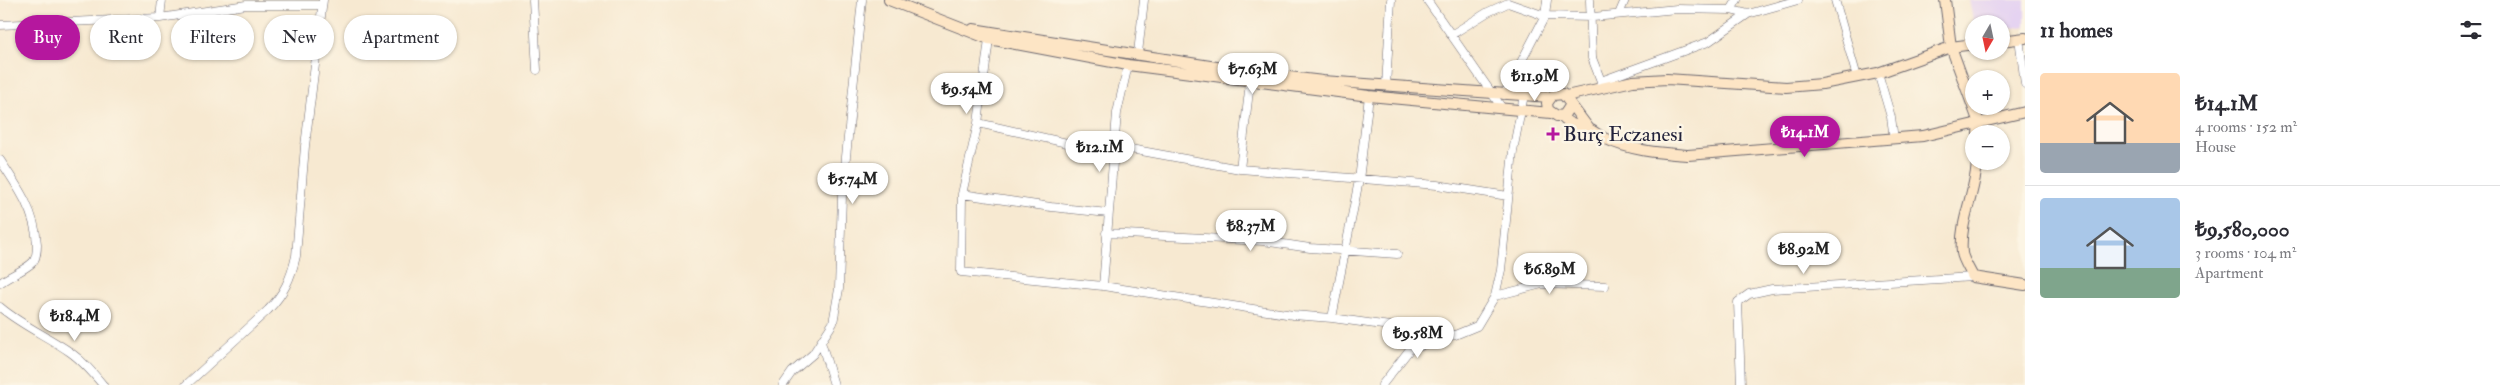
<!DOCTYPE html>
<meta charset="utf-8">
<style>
:root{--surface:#fff;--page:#f2f2f3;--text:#2b2b33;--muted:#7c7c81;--line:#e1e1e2;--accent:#b5179e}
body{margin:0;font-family:"IM FELL Double Pica",serif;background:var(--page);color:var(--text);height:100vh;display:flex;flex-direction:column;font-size:19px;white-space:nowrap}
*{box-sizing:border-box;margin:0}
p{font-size:16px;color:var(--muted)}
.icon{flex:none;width:28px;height:28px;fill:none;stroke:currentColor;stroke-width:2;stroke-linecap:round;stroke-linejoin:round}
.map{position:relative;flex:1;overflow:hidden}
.panel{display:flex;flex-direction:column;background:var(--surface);width:475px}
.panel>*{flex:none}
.banner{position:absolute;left:15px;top:15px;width:475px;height:45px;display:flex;gap:10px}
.needle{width:32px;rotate:189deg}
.buttons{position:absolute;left:1965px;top:15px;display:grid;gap:10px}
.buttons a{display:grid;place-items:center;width:45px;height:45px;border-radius:50%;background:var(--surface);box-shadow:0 1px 4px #0004;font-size:25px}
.price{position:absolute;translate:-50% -42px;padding:0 11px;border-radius:18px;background:#fff;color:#222;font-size:16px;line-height:32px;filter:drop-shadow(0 1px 2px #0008)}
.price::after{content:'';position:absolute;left:50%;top:30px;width:15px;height:11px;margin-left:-8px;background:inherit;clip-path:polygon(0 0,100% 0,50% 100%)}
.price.on{background:var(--accent);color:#fff}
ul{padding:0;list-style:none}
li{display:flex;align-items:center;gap:15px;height:125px;padding:0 15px}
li+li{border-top:1px solid var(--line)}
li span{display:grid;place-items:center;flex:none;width:140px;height:100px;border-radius:5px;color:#555}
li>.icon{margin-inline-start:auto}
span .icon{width:60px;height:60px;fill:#fffc;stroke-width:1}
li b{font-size:21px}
h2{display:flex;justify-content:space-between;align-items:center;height:60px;padding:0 15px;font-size:21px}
.chip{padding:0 18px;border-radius:22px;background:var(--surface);box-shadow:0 1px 4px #0004;font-size:18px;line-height:45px}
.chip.on{background:var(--accent);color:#fff}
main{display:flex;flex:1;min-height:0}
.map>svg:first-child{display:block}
.built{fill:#e5d3f1}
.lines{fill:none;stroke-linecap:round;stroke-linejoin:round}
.street-casing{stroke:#6d6870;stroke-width:9}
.secondary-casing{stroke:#6d6870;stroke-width:12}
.street{stroke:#fff;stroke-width:8}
.secondary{stroke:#fde5c5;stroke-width:10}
.poi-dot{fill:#b5179e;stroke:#fcf5e5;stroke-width:2}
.labels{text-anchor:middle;stroke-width:5;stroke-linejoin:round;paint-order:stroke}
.poi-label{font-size:21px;fill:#22223b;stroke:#fcf5e5;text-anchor:start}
</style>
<main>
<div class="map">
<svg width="2025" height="385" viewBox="0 0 2025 385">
<rect width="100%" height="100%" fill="#fcf5e5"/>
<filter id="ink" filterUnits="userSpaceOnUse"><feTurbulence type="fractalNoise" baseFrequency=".02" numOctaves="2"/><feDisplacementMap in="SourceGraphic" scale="10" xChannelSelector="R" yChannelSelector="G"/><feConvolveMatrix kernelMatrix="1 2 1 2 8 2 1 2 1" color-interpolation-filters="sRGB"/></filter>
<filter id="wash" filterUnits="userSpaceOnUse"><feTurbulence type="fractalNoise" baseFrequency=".0096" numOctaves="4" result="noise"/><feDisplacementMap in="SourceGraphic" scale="20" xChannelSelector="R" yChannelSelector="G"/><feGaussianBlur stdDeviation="1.12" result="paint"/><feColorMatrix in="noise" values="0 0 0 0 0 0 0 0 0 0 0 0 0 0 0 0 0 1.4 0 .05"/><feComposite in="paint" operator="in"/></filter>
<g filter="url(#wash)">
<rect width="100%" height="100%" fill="#f7e9d1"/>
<path class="built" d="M1969,0h56v26l-24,4v-6l-27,1z"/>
</g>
<g filter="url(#ink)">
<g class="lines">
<g class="street-casing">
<path id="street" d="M533,0l4,70
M1427,0l75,108
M1590,0l2,58 9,23 -1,5
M1835,0l22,77
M1731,10l6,-10
M1619,14l6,-14
M160,18l2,-18
M0,25l160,-7 86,-13h76
M1451,35l37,-23 20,-9 37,13 48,1 84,-8 54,1 17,4 50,-14
M2019,38l6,46
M1138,53l6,-53
M1878,73l13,44 3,22
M1601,81l107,-39 40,-28
M1386,86l5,-86
M1504,95l41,-79 2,-16
M978,123l111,25 25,-2 126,23 197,16 71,11
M0,160c18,27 35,51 37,84 0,6 0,13 -4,18 -9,9 -23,13 -33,21
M1240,169l10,-87
M962,194l16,-71 11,-84
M1108,213l-57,-6 -89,-13 -1,78 142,14 190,29 39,3 123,17 22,-9 18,-30 6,-26 12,-119 11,-56
M1106,233l157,8 47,7 87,6
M1103,286l14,-173 11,-48
M1495,296l47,-12 63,2
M0,307c21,18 47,29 70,45 13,9 23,21 33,33
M1332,318l27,-138 10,-84
M1404,329l17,17
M821,342l13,43
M186,385l82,-75c16,-16 23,-32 28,-54l9,-110 18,-146
M783,385l9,-13 21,-18 20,-31 6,-34 3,-93 20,-196
M1382,385l28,-36 41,-13
M1741,385l-3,-83 11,-8 23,-5 201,-12"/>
</g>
<g class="secondary-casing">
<path id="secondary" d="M889,0l100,39 139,26 241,31 182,17
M1945,0l6,47 28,76 -1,11
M973,29l282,44 68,8 227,16
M2001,41l24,-3
M1566,96l67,-15 34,-2 119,8 36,-3 56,-11 73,-26 23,-3
M1570,106l-6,9 -7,1 -9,-6 -1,-7 6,-8 10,-1 27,36
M1561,116c9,11 19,9 30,14 5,3 9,6 13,8 26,13 56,15 84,17l235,-19 102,-24
M1977,161c-1,31 -18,60 -15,92 1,7 8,17 11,24l52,8"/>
</g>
<use href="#street" class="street"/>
<use href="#secondary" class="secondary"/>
</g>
</g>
<path class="poi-dot" d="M1550.5 126.5h5v5h5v5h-5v5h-5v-5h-5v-5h5z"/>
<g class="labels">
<g class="poi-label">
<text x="1563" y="141">Burç Eczanesi</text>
</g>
</g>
</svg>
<div class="buttons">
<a><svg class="needle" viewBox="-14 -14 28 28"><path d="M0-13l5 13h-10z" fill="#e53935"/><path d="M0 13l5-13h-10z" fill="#7c7c81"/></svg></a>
<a>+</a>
<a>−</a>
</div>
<b class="price" style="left:1253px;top:95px">₺7.63M</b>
<b class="price" style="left:1535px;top:102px">₺11.9M</b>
<b class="price" style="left:967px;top:115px">₺9.54M</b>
<b class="price on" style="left:1805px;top:158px">₺14.1M</b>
<b class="price" style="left:1100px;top:173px">₺12.1M</b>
<b class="price" style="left:853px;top:205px">₺5.74M</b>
<b class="price" style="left:1251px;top:252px">₺8.37M</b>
<b class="price" style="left:1804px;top:275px">₺8.92M</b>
<b class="price" style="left:1550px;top:295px">₺6.89M</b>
<b class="price" style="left:75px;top:342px">₺18.4M</b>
<b class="price" style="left:1418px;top:359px">₺9.58M</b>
<div class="banner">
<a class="chip on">Buy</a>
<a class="chip">Rent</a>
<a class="chip">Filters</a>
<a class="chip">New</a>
<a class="chip">Apartment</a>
</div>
</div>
<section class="panel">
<h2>11 homes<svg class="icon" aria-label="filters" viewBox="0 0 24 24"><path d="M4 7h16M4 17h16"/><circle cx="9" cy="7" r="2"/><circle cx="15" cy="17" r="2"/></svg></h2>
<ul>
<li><span style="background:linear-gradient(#ffd9b3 70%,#9aa5b1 0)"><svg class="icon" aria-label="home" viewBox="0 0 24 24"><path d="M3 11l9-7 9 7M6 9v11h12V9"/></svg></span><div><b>₺14.1M</b><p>4 rooms · 152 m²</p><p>House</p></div></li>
<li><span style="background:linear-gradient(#a9c7e8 70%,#7fa58c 0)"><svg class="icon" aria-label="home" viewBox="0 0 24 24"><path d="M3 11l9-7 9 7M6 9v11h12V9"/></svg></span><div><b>₺9,580,000</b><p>3 rooms · 104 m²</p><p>Apartment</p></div></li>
</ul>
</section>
</main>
